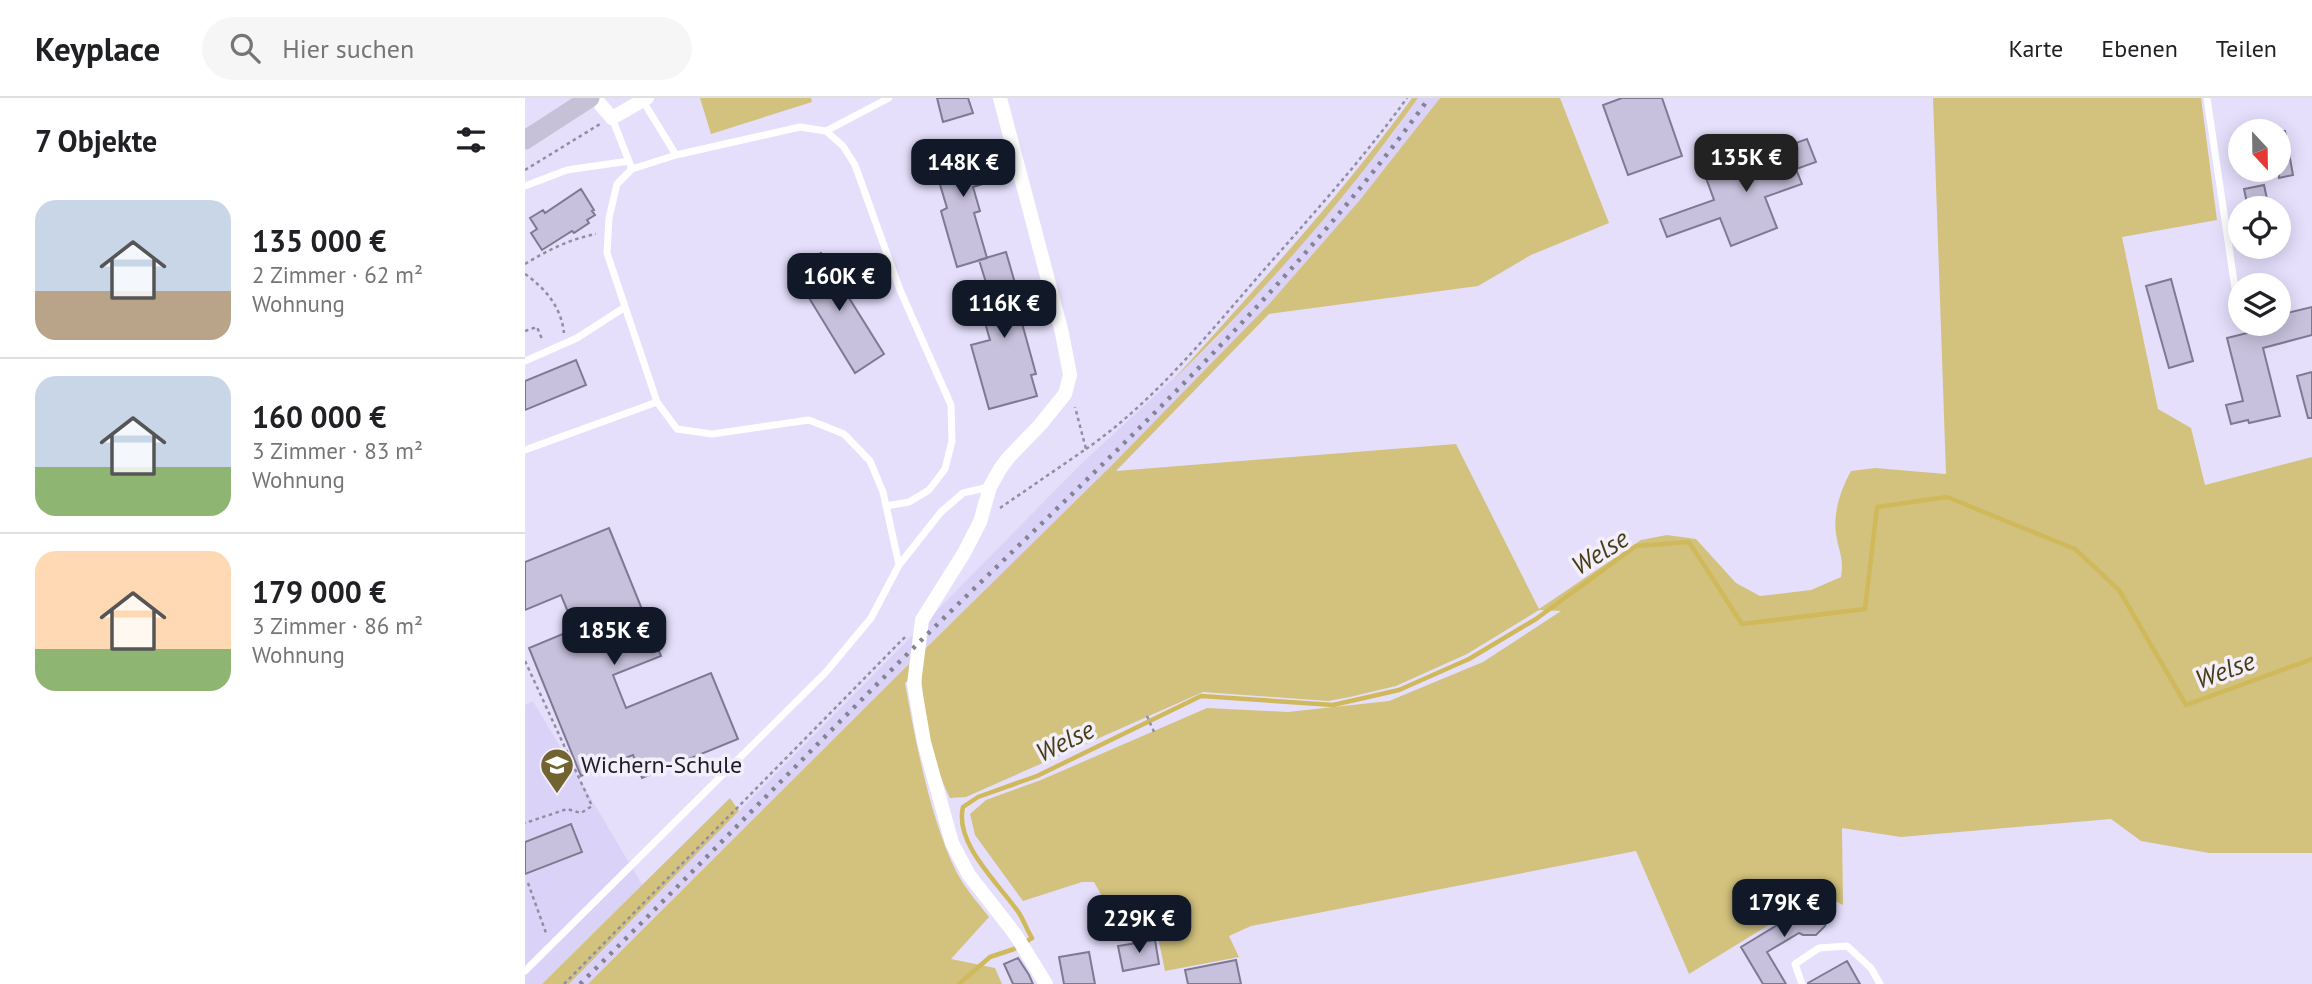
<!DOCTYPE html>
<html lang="de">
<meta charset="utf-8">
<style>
:root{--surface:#fff;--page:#f6f6f6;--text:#202124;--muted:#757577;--line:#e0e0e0;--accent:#111827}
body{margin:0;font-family:"PT Sans",sans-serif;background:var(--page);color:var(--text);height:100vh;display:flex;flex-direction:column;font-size:26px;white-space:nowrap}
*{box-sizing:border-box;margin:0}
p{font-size:23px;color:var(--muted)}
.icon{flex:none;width:38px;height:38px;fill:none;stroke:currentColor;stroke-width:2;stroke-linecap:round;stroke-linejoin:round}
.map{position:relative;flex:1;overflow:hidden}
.panel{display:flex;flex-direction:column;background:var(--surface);width:525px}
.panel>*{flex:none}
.needle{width:46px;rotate:158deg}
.fabs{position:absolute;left:1703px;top:21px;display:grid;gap:14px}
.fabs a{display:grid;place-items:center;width:63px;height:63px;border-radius:50%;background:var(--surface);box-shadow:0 4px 18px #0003;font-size:35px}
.price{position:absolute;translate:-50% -60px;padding:0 16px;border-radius:14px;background:var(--accent);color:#fff;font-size:23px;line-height:46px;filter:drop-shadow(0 2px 4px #0008)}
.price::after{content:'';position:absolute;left:50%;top:42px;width:21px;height:16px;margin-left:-10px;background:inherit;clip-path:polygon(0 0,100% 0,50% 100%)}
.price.current{background:#222;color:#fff}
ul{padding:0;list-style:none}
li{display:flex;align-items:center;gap:21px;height:175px;padding:0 35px}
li+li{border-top:2px solid var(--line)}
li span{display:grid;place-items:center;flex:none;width:196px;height:140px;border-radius:21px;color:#555}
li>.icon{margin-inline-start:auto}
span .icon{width:84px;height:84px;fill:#fffc;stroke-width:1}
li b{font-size:30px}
h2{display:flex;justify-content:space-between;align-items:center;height:84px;padding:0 35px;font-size:30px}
header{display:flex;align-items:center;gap:42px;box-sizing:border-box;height:98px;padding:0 35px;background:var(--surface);border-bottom:2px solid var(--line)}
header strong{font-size:33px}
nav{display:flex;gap:38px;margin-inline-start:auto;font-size:24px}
.search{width:490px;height:63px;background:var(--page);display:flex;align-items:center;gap:18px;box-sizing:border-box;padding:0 24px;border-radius:38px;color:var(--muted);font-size:26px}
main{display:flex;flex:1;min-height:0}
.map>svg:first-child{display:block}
.built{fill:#dbd3f7}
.green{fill:#d3c27d}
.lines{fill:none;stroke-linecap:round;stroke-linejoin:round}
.stream{stroke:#d0b95a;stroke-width:4.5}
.building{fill:#c7c1dd;stroke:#7f7993;stroke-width:2}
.path{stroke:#918da2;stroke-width:2.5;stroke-dasharray:3.5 3.5;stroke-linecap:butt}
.lane{stroke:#fff;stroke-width:7}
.street{stroke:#fff;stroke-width:14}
.secondary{stroke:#c6c1d6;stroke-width:19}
.rail{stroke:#868296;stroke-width:4.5;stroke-dasharray:3.5 7;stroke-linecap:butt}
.labels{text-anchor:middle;stroke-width:7;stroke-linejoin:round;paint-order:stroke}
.poi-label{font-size:24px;fill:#1e1c26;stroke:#f2effb;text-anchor:start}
.water-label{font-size:26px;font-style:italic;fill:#473d14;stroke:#f2effb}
</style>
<header>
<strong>Keyplace</strong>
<div class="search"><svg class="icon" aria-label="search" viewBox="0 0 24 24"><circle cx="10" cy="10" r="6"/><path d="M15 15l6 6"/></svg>Hier suchen</div>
<nav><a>Karte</a><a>Ebenen</a><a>Teilen</a></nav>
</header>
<main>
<section class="panel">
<h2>7 Objekte<svg class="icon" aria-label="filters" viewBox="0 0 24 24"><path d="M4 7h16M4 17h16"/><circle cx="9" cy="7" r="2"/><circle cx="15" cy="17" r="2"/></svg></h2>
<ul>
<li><span style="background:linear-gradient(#c9d6e8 65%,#b9a48a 0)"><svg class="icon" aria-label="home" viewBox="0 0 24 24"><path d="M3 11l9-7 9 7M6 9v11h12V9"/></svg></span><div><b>135 000 €</b><p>2 Zimmer · 62 m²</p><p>Wohnung</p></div></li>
<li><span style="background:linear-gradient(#c9d6e8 65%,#8fb573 0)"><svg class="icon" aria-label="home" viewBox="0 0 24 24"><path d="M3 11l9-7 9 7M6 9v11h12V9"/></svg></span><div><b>160 000 €</b><p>3 Zimmer · 83 m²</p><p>Wohnung</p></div></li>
<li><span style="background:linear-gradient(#ffd9b3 70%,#8fb573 0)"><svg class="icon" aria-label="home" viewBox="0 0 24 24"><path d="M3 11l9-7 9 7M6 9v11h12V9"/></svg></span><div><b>179 000 €</b><p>3 Zimmer · 86 m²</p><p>Wohnung</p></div></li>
</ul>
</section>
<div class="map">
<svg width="1787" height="886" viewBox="0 0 1787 886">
<rect width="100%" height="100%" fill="#e5dffc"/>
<path class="built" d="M893,0h22l-81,103 -89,102 -159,163 -523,518h-19l511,-519 137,-127 92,-102 82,-100z
M8,603l110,185 -101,98h-17v-279z"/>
<path class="green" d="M175,0h111l1,4 -101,32z
M887,0h6c-72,101 -155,195 -244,281 82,-92 166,-182 238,-281z
M915,0h120l49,125 -78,32 -53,31 -209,28 -153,157 340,-27 83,165 102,-69 26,-5 29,4 40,44 24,13 51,-6 30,-13c3,-20 -2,-24 -5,-43 -3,-22 5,-45 15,-63l24,-3 71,6 -13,-376h268l16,122 -95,17 36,172 33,19 14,57 107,-28v396h-103l-68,-12 -30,-22 -210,18 -59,-9 1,77 -25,-13 -24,1 -14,25 -91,56 -53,-123 -385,75 -22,10 10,21 -74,14 -7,-34 -32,2 -32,-57h-12l-59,19 -48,-66 -5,-21 16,-14 55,-20 166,-72 81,4 101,-11 94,-39 78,-51 -22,-1 -72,44 -71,32 -46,11 -22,4 -125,-9 -237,105 -16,1c-20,-38 -30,-102 -29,-145l190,-187 159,-163 89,-102z
M384,566v16l-4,3c11,60 25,136 52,190 8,15 21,30 32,44l-38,42 44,9 7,16h-414z
M205,700l9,13 -170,173h-27z"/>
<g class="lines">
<path class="stream" d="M434,886l31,-27 24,-8 18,-11c-5,-8 -8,-17 -13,-25 -19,-28 -65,-69 -56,-106l15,-10 59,-21 164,-80 132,9 66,-15 70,-31 67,-40 100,-73 53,-4 53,82 123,-15 12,-102 70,-10 128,52 44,41 67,115 126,-46"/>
</g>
<path class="building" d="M412,0h31l5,15 -30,9z
M1097,0h40l20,58 -54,19 -25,-70z
M1754,33h6l8,44 -14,3z
M1282,41l9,23 -20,7 6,15 -37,13 12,31 -46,18 -11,-28 -53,19 -7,-18 54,-19 -9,-25z
M436,44l6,20 27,-8 8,24 -29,9 7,24 -6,2 13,45 -30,9 -16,-56 6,-3 -17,-57z
M1739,87l3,14 -20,4 -3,-14z
M56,91l13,21 -2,1 3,4 -8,5 2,3 -15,10 -2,-2 -30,19 -11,-17 6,-4 -7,-11 13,-8 2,3z
M481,154l13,45 -4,1 21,76 -5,1 6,21 -48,13 -18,-64 19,-5 -9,-31 12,-4 -14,-45z
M296,155l63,101 -29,19 -49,-80 2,-1 -14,-22z
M1646,181l22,82 -24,7 -23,-82z
M1787,209v28l-49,13 17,68 -31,7 -1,-3 -17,4 -5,-19 17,-4 -16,-63 49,-12v-2h3v-9z
M51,262l10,25 -61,25v-29z
M1787,274v46h-4l-11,-42z
M84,430l52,128 -48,19 13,33 85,-35 27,66 -96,39 -9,-23 -52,21 -52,-128 46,-19 -14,-34 -36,15v-48z
M46,726l11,28 -57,22v-32z
M1283,801l12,4 4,4 3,13 -2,6 -9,9h-13l-4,-2 -32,19 19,32h-23l-22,-37 48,-29 7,-14z
M630,842l4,24 -36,7 -5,-25z
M564,854l6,32h-31l-5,-27z
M493,860l11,17 4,9h-20l-9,-20z
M711,862l5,24h-53l-3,-14z
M1322,863l13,23h-52v-1z"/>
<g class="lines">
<path class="path" d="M0,72l75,-46
M0,166c23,-14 45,-25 71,-30
M0,176c21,15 36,33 39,59
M0,233l12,-4 5,12
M561,351c69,-48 122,-115 177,-178 49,-56 100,-112 144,-173
M475,410l86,-59 -11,-42
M0,563l67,145 -11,7 -14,-4 -42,14
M622,618l7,16
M3,785l18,50
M39,886l341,-347"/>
<path class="lane" d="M1682,0l31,211
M87,20l20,51 44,-14 -33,-54
M301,33l63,-33
M151,57l124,-28 26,4 17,15 12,19 45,125 51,115 1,36 -7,28 -16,21 -20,12 -23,4
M107,71l-15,15 -8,34 -2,35 50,149 20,27 35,5 97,-14 35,14 26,27 13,31 16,73
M0,88l42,-16 62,-9
M0,263l52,-23 48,-31
M0,352l132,-48
M0,873l301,-299 45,-54 28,-53 42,-53 22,-19 26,-6
M1277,886l-7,-20 24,-16 28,-2 24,22 9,16"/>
<path class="street" d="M70,0l17,20 35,-20
M475,0l62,235 8,42 -5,19 -25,31 -31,32 -9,12 -10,18 -10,35 -16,31 -42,67 -8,64 10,58 28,101 17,32 46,59 31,50"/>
<path class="secondary" d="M0,42l65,-42"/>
<path class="rail" d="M55,886c125,-123 245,-250 370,-372 168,-163 342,-323 479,-514"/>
</g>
<defs>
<g id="school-pin" transform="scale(1.75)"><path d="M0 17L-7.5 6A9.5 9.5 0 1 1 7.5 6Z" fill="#716431" stroke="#f2effb"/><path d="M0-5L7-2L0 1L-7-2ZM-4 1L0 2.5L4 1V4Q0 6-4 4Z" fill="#fff"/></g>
</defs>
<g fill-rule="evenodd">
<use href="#school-pin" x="32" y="667"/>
</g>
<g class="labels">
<g class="poi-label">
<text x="56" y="675">Wichern-Schule</text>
</g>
<g class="water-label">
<text transform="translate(1075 454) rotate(-32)" y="9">Welse</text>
<text transform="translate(1700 572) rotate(-20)" y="9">Welse</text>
<text transform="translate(540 643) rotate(-26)" y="9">Welse</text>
</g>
</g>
</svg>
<div class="fabs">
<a><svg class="needle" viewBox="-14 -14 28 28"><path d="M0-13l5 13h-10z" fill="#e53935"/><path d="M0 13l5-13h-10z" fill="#757577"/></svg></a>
<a><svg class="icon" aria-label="locate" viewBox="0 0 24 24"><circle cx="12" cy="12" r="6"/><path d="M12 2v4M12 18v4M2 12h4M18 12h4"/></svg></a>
<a><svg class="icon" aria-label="layers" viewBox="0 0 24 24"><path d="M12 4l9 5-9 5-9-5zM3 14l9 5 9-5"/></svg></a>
</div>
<b class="price current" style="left:1221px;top:96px">135K €</b>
<b class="price" style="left:438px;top:101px">148K €</b>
<b class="price" style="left:314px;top:215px">160K €</b>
<b class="price" style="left:479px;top:242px">116K €</b>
<b class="price" style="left:89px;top:569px">185K €</b>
<b class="price" style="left:1259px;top:841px">179K €</b>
<b class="price" style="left:614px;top:857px">229K €</b>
</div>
</main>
